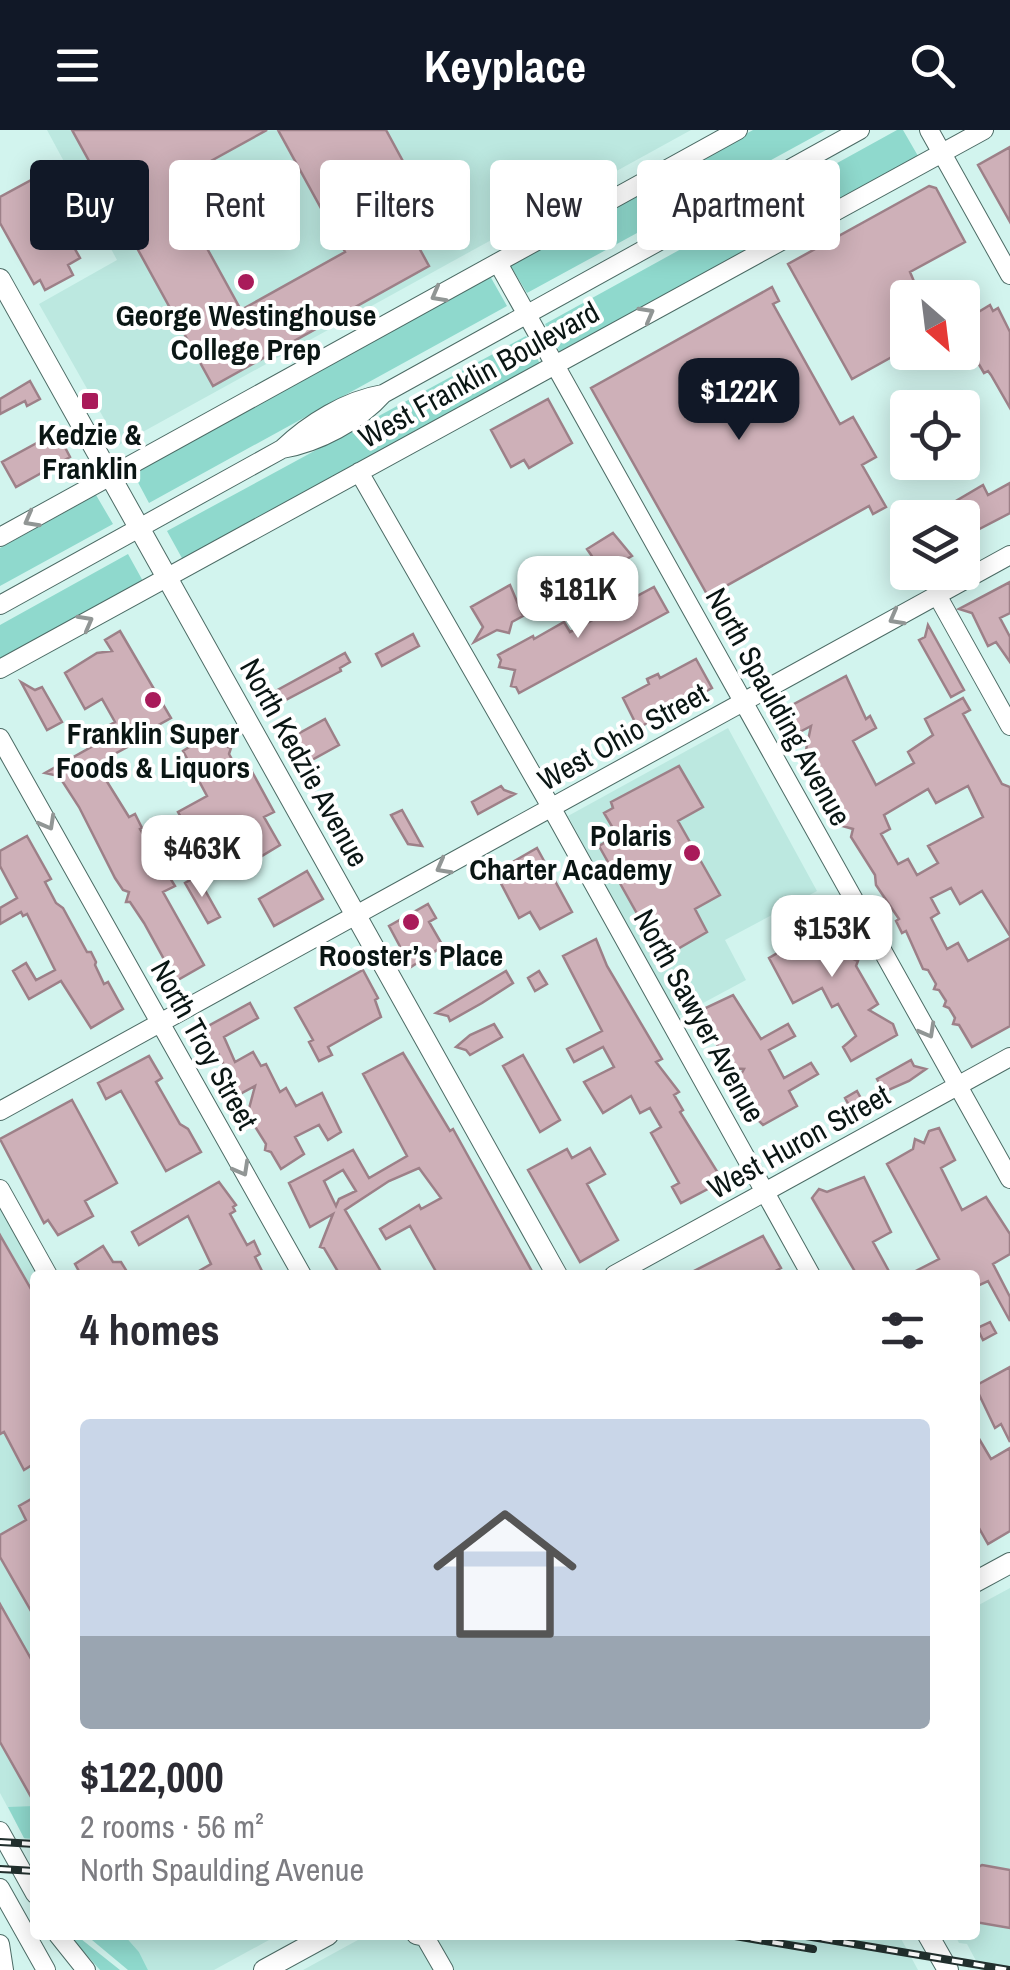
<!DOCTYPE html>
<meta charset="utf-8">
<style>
:root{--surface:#fff;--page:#f7f7f7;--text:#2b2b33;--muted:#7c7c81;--line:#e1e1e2;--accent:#111827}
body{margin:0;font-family:"Archivo Narrow",sans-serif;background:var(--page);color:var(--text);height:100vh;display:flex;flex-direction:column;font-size:38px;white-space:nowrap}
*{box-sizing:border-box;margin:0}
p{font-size:32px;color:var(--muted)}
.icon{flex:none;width:55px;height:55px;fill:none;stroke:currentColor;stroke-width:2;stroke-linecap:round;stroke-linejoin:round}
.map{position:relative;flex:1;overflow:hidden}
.side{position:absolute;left:30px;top:1140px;width:950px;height:670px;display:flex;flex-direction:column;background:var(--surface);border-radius:10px;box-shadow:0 5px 25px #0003}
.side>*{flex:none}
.top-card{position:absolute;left:30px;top:30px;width:950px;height:90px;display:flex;gap:20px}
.needle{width:65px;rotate:152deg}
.tools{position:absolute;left:890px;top:150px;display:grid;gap:20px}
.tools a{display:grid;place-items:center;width:90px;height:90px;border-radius:10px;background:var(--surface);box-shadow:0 5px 25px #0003;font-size:50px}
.price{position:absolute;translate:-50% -85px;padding:0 22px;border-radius:20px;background:#fff;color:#222;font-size:32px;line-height:65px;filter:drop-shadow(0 2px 5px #0008)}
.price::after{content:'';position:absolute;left:50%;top:60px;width:30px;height:22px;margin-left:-15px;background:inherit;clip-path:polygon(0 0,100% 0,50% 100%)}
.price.active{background:var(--accent);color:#fff}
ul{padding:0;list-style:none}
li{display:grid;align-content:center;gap:20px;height:530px;padding:0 50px}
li+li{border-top:2px solid var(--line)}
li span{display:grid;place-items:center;height:310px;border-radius:10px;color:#555}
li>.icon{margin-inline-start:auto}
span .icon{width:180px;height:180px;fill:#fffc;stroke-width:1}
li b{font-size:42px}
h2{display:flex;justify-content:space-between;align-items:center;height:120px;padding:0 50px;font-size:42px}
.tag{padding:0 35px;border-radius:10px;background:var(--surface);box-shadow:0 5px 25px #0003;font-size:35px;line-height:90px}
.tag.active{background:var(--accent);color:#fff}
header{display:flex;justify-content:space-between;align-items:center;height:130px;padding:0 50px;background:var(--accent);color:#fff;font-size:45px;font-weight:700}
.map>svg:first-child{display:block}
.built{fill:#bce8e0}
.green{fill:#8fd9cd}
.building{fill:#ceb0b8;stroke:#9d8088;stroke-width:2.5;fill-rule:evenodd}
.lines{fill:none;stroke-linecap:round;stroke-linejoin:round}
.minor-casing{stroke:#4c6b65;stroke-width:20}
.major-casing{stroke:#4c6b65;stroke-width:22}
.minor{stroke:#fff;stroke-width:18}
.major{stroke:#fff;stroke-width:20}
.rail-casing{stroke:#22302e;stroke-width:8}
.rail{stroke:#fff;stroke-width:4;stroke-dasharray:11;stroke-linecap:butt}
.oneway{stroke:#919695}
.poi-dot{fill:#a91b5a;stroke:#fff;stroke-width:4}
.labels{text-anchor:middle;stroke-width:8;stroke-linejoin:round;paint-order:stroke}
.poi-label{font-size:30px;font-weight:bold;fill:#0a1614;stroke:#fff}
.street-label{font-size:30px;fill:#0a1614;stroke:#fff}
</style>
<header><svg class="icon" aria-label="menu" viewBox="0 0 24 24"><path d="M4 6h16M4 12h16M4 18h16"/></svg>Keyplace<svg class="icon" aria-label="search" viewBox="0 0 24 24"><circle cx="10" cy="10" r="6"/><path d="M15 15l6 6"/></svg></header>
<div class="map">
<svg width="1010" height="1840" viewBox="0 0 1010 1840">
<rect width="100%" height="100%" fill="#d2f4ee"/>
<path class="built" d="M47,0h644l-572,315 -80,-141 78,-44z
M728,598l89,163 -92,49 21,40 -69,37 -109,-201z
M0,1077l38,68h-3v583l-35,-65z
M1010,1458v382h-29l-14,-26 -8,-1 -4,-8h20v-328z
M124,1805h154l-64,35h-66l-9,-18z
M367,1805h532l19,35h-615z"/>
<path class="green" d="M753,0h73l-299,163 -17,-28z
M897,0h6l15,26 -358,197 -15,-29z
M490,146l17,30 -358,197 -16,-30z
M526,206l14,28 -357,196 -16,-29z
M96,365l17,29 -113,62v-38z
M128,424l16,29 -144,79v-37z
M35,1676v33l-11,-1 -16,-31z
M69,1805h7l44,35h-20z
M86,1805h38l15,17 9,18h-20z"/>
<path class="building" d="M72,0h195l-96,53 70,127 104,-58 -67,-122h108l19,35 -24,13 48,88 -216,120z
M1010,17v75l-32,-57z
M35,48l45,80 -12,7 5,10 -28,15 -5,-10 -6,4 -34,-61v-26z
M929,56l7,2 29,54 -55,30 11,26h-13v21l-10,5 10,24 -56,31 -64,-115z
M772,157l7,14 -6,3 67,120 13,-7 23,40 -14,8 24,42 -13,7 -4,-8 -161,90 -117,-208z
M990,175l3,6 5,-3 12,24v76l-19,-33 -3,-4 -4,2 -14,-24 -4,2 -4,-7v-22z
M30,251l10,18 -13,7 -2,-5 -25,13v-15z
M548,269l24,44 -43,25 -5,-8 -13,7 -20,-37z
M57,302l13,25 -54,30 -14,-25z
M1010,353v30l-48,25v-20h-35l56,-33 5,10z
M613,403l19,23 -37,21 -6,-11 7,-4 -9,-13z
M1010,452v31l-10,5 10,19v25l-14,-20 -8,4 -16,-33 -13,-4z
M510,455l13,31 -11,6 -3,11 -12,-3 -23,12 9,-15 -12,-20z
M654,457l14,25 -149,81 -3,-6 -5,-1 4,-16 -16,-3 2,-7 -3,-5 35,-19 1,3 30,-17 6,10z
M928,495l36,65 -13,7 -32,-57 6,-3z
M120,501l51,87 -18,10 2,4 -59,32 33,53 6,-3 7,14 -2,1 35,57 -12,6 41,73 -28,16 -32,-58 -14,-21h-4l3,-10 -6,-2 -8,-12 -36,-71 -20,-31 -14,-3 55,-31 -5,-9 20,-11 -13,-23 -17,10 -20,-36 32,-20 15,-2 -7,-11z
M413,504l6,12 -37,20 -6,-12z
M345,523l5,9 -10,6 1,3 -63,33 -6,-11z
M696,529l16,29 -74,40 -15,-30 26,-14 -2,-5 11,-5 2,4z
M846,546l20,43 4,-3 6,12 -23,13 23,44 38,-22 -6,-11 25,-17 -8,-16 38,-21 7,12 -7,4 39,70 8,3v149l-28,-45 -22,13 -9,-16 -20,10 8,15 -8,5 16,31 11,-6 10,18 42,-23v88l-38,21 -13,-22 -6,-1 2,-6 -6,-10 -5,-2 2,-5 -7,-11 -5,-1 2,-5 -8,-14 -5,-1 -17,-38 -4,2 -6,-12 3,-2 -23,-34 -1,-10 -24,-38 2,-8 -11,-3 4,-10 -11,-4 1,-5 -24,-40 1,-6 -8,-6 6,-29 -17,9 -13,-24zM968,656l15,31 -55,29 10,17 -21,12 -9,-16 -10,5 -17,-30 9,-5 -6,-14 44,-26 8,14z
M21,552l14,8 7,-3 20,35 -15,8z
M325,589l14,26 -29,16 -14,-26z
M216,600l8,7 -2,8 9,3 -2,6 11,20 10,-6 24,44 -10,5 16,28 -28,17 -8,-15 -20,10 -9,-13 -14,8 -23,-40 29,-16 -24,-45z
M679,636l24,41 -25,14 42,74 -25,14 12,23 -45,26 -63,-112 18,-11 -13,-22 9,-5 -2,-6z
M501,656l3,4 11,4 -37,20 -6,-12z
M402,680l20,36 -14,-2 -17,-29z
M27,706l24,43 -6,3 11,21 7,5 24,44h4l5,10 -1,3 9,19 4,-2 15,27 -32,19 -30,-47 -32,18 -16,-28 13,-8 10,17 19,-10 -28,-56 -4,2 -2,-4 -21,12v-16l17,-10 -17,-32v-15z
M537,718l35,64 -32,17 -10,-17 -11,6 -24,-46z
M307,741l16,28 -49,27 -15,-27z
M197,746l23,41 -12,6 -23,-40z
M428,774l8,14 -7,4 14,24 -32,21 -22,-41z
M830,774l-2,12 5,9 6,2 -2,5 14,26 7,3 -2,5 22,38 -9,6 24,14 4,11 -46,26 -8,-14 13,-11 -18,-32 -6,3 -10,-19 -29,15 -24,-45 27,-16 -8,-14z
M596,809l11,27 55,93 -6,3 23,30 -5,3 9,15 -3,2 43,69 -42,22 -9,-16 7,-4 -28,-50 10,-6 -11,-19 -10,5 -9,-17 -28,17 -19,-31 30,-15 -11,-20 -29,15 -7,-13 35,-18 -39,-75z
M363,840l15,28 -3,2 6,17 -53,30 4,8 -13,6 -10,-19 4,-2 -18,-32z
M506,841l7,12 -31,20 -32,18 -2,-5 -12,-3z
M539,841l8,13 -12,7 -7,-13z
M733,865l28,44 27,-15 7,12 -26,14 15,28 27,-15 7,11 -29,17 8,15 -34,19 -9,-9 4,-9 -12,-4 2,-6 -11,-15 7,-13 -18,-1 2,-6 -31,-50z
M250,873l8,15 -34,19 11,25 18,-10 8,14 5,-2 14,28 6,-4 10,18 26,-13 19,39 -13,8 -9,-15 -24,12 9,17 -23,15 -10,-17 -6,-2 1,-6 -15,-24h-5l9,-34 -15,8 -8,-14 -8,4 4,-11 -11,-22 -5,2 -13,-22z
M494,894l8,13 -32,18 -4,-5 -10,-3 14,-12z
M403,923l47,78 3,-2 81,146h-96l-28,-49 -24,13 -6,-10 39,-24 2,4 20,-11 -22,-30 -30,13 -44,29 38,65h-43l-16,-27 -4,-1 13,-33 -23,13 -21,-44 64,-33 16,28 38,-22 -44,-82zM343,1040l13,21 -17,8 -3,7 -12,-25z
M523,925l37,65 -20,12 -37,-66z
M149,926l13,22 -6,4 24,42 8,5 13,23 -35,19 -45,-80 -15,8 -8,-16z
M911,930l3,6 12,3 -17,12 -25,11 -7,-13z
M857,961l8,15 -12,7 -8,-15z
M72,970l45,83 -32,18 8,15 -35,19 -10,-15 -4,3 -44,-84z
M939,998l16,32 -14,8 21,42 24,-13 24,37v20l-17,10 17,33v24l-22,-40 -13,6v-12h-67l31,-16 -52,-95 26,-15 2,-10 9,4 5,-12z
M590,1018l15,26 -18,10 31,56 -38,22 -52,-92 39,-21 5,9z
M864,1047l27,55 -18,10 18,33h-34l-45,-77 7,-9 8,3z
M219,1052l17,23 -3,2 2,4 -5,3 17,31 7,-4 6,13 -5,3 7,14 -7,4h-63l19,-11 -23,-48 -49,29 -7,-13z
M0,1105l35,61v167l-11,7 -20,-38 -4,2z
M763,1106l18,32 -13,7h-82z
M103,1116l10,16h8l8,13h-48l-6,-11z
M990,1192l6,11 -13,7 -6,-12z
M1010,1237v75l-9,-18 -6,4 -20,-42z
M975,1302l16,27 19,-11v83l-22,13 -13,-23z
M35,1367v121l-35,-61v-22l26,-15 -7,-14z
M0,1474l35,62v138l-35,-62z
M982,1735l28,5v58l-35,-6v-53z"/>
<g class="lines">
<g class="minor-casing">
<path id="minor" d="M929,0l81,145
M498,133l512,916
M282,319c36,-6 77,-28 101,-55l477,-264
M359,342l192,335 260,468
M0,407l738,-407
M937,465l73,131
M0,475l282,-156c27,-26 65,-49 101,-55
M0,539l984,-539
M0,608l302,537
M0,981l1010,-556
M0,1059l48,86
M614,1145l396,-218
M0,1701l35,63
M0,1758l46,82
M58,1805l28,35
M416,1805l9,2 19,33
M0,1814l4,26"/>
</g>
<g class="major-casing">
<path id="major" d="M0,149l557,996
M975,1452l35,-19
M928,1805l20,35
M264,1840l64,-35"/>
</g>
<use href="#minor" class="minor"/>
<use href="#major" class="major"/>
<g class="rail-casing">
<path id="rail" d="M0,1712l35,2
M0,1739l35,2
M729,1805l84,14
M800,1805l209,35"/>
</g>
<use href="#rail" class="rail"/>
</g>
<defs><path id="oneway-chevron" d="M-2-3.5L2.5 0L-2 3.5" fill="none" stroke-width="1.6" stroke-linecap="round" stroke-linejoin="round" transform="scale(2.5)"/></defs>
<g class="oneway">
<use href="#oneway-chevron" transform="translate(438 165) rotate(151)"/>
<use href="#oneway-chevron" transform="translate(647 184) rotate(-29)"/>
<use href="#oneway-chevron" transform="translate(31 390) rotate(151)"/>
<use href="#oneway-chevron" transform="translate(896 488) rotate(151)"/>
<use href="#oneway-chevron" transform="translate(86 492) rotate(-29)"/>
<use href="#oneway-chevron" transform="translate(48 693) rotate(61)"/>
<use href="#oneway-chevron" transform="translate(443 737) rotate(151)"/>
<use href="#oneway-chevron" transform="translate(928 901) rotate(61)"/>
<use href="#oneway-chevron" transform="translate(242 1039) rotate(61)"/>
</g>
<g class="poi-dot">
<circle cx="246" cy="152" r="10"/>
<rect x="80" y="261" width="20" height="20" rx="5"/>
<circle cx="153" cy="570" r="10"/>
<circle cx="692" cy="723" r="10"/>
<circle cx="411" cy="792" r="10"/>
</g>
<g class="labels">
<g class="poi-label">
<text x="246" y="196">George Westinghouse<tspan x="246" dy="34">College Prep</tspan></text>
<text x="90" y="315">Kedzie &amp;<tspan x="90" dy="34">Franklin</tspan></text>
<text x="153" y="614">Franklin Super<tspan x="153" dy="34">Foods &amp; Liquors</tspan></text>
<text x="672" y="716" text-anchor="end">Polaris<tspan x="672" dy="34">Charter Academy</tspan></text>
<text x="411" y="836">Rooster’s Place</text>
</g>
<g class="street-label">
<text transform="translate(479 245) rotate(-29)" y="10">West Franklin Boulevard</text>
<text transform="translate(778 577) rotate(61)" y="10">North Spaulding Avenue</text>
<text transform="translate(623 607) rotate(-29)" y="10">West Ohio Street</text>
<text transform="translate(304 633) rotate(61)" y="10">North Kedzie Avenue</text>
<text transform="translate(699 886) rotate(61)" y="10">North Sawyer Avenue</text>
<text transform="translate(204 915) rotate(61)" y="10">North Troy Street</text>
<text transform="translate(799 1012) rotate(-29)" y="10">West Huron Street</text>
</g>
</g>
</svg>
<div class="tools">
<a><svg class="needle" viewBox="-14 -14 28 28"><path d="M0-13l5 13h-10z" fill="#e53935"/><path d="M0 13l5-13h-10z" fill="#7c7c81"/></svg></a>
<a><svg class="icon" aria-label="locate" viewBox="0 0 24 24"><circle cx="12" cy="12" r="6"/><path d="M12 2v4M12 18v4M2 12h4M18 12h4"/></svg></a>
<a><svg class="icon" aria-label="layers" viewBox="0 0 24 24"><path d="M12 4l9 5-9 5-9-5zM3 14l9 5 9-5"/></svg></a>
</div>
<b class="price active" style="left:739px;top:313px">$122K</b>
<b class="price" style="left:578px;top:511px">$181K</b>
<b class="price" style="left:202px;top:770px">$463K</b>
<b class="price" style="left:832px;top:850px">$153K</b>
<div class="top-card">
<a class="tag active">Buy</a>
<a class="tag">Rent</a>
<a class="tag">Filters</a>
<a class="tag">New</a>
<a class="tag">Apartment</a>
</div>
<section class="side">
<h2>4 homes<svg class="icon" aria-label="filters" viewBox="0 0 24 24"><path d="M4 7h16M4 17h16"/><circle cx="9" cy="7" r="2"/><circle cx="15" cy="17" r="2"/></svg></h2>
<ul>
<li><span style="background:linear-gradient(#c9d6e8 70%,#9aa5b1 0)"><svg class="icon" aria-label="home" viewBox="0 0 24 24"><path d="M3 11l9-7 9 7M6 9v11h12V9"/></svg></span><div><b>$122,000</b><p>2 rooms · 56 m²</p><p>North Spaulding Avenue</p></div></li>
</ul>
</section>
</div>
